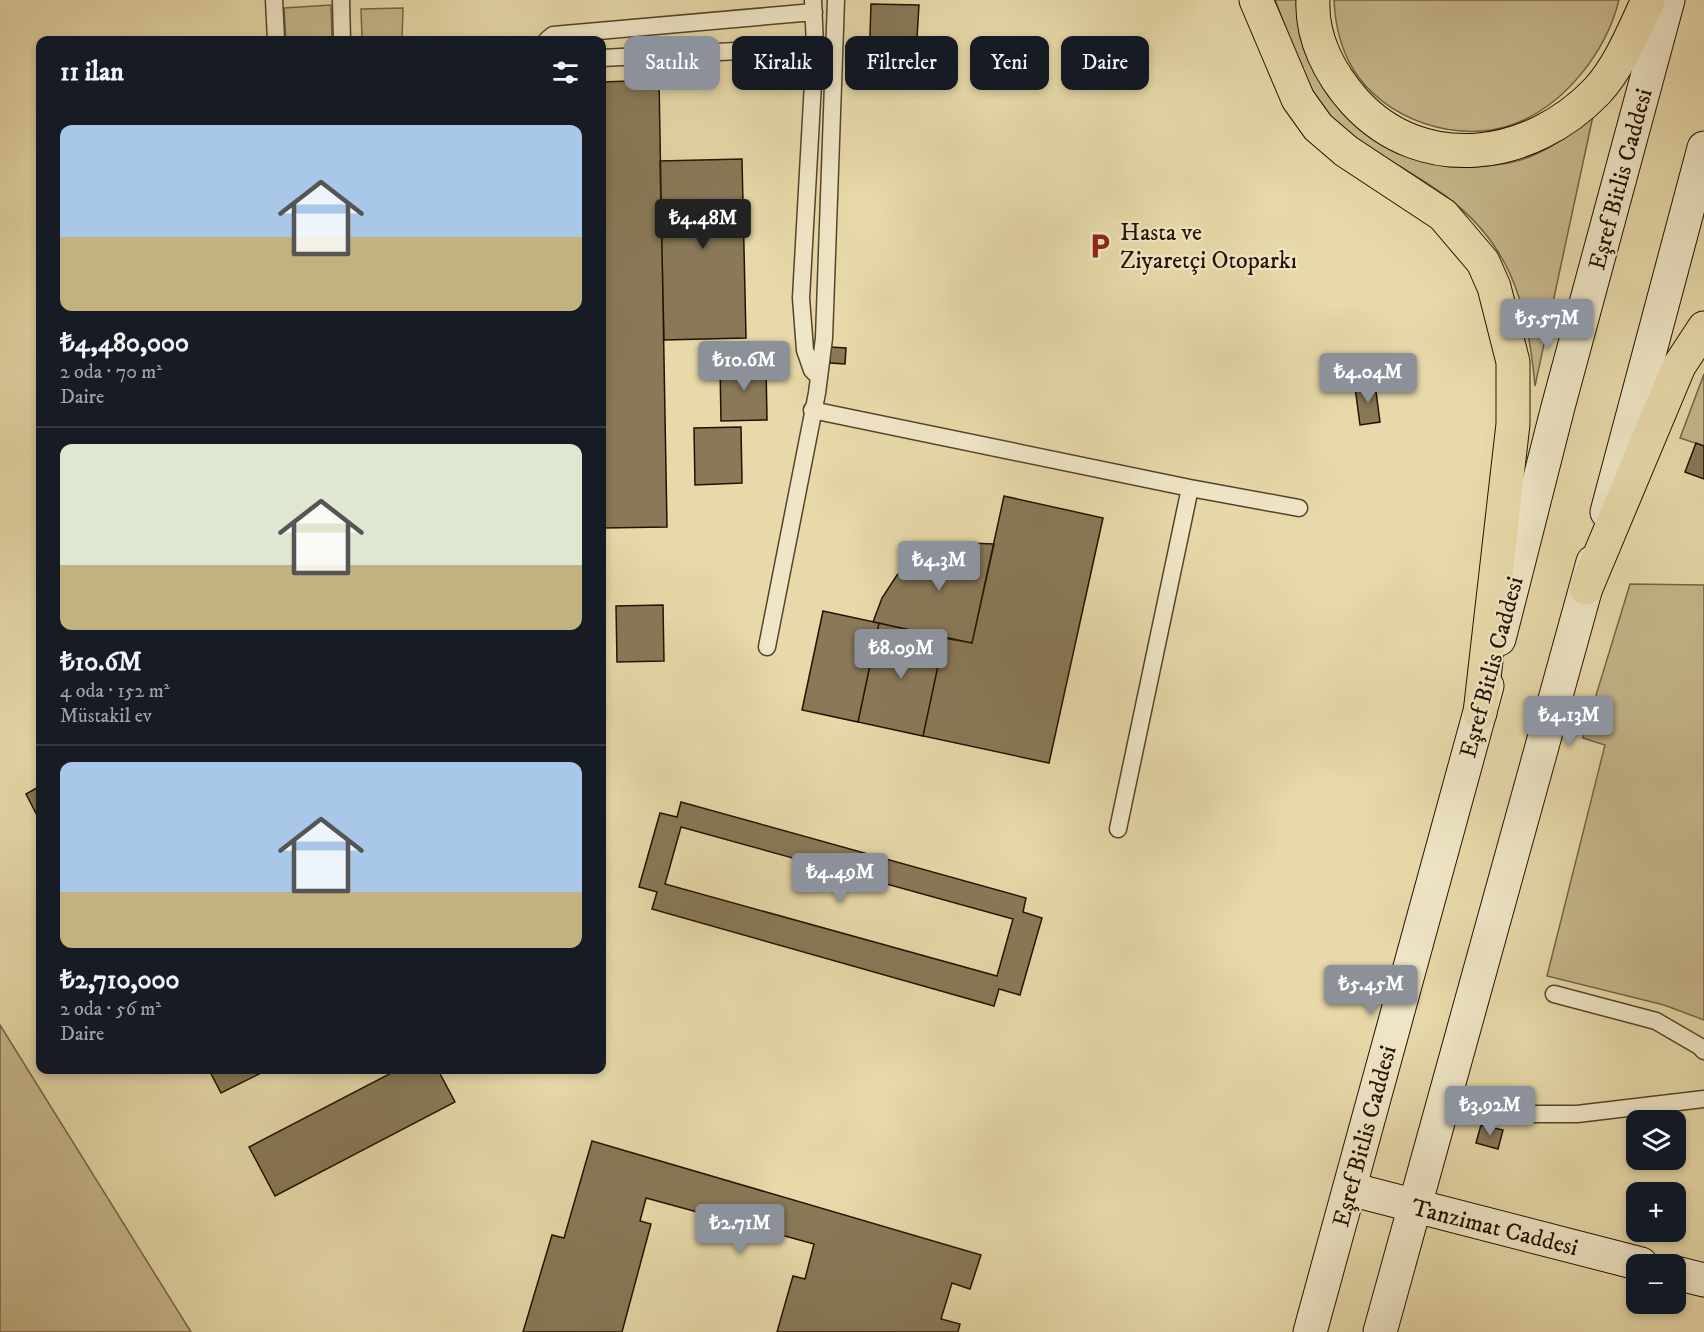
<!DOCTYPE html>
<html lang="tr">
<meta charset="utf-8">
<style>
:root{--surface:#171b24;--page:#20242c;--text:#f1f3f6;--muted:#9ea1a6;--line:#363941;--accent:#8c9099}
body{margin:0;font-family:"IM FELL DW Pica",serif;background:var(--page);color:var(--text);height:100vh;display:flex;flex-direction:column;font-size:22px;white-space:nowrap}
*{box-sizing:border-box;margin:0}
p{font-size:20px;color:var(--muted)}
.icon{flex:none;width:33px;height:33px;fill:none;stroke:currentColor;stroke-width:2;stroke-linecap:round;stroke-linejoin:round}
.map{position:relative;flex:1;overflow:hidden}
.sheet{position:absolute;left:36px;top:36px;width:570px;height:1038px;display:flex;flex-direction:column;background:var(--surface);border-radius:12px;box-shadow:0 3px 9px #0003}
.sheet>*{flex:none}
.guide{position:absolute;left:624px;top:36px;width:570px;height:54px;display:flex;gap:12px}
.tools{position:absolute;left:1626px;top:1110px;display:grid;gap:12px}
.tools a{display:grid;place-items:center;width:60px;height:60px;border-radius:12px;background:var(--surface);box-shadow:0 3px 9px #0003;font-size:30px}
.price{position:absolute;translate:-50% -51px;padding:0 14px;border-radius:6px;background:var(--accent);color:#fff;font-size:20px;line-height:39px;filter:drop-shadow(0 2px 3px #0008)}
.price::after{content:'';position:absolute;left:50%;top:36px;width:18px;height:14px;margin-left:-9px;background:inherit;clip-path:polygon(0 0,100% 0,50% 100%)}
.price.active{background:#222;color:#fff}
ul{padding:0;list-style:none}
li{display:grid;align-content:center;gap:12px;height:318px;padding:0 24px}
li+li{border-top:2px solid var(--line)}
li span{display:grid;place-items:center;height:186px;border-radius:12px;color:#555}
li>.icon{margin-inline-start:auto}
span .icon{width:108px;height:108px;fill:#fffc;stroke-width:1}
li b{font-size:26px}
h2{display:flex;justify-content:space-between;align-items:center;height:72px;padding:0 24px;font-size:26px}
.tag{padding:0 21px;border-radius:12px;background:var(--surface);box-shadow:0 3px 9px #0003;font-size:21px;line-height:54px}
.tag.active{background:var(--accent);color:#fff}
.map>svg:first-child{display:block}
.green{fill:#c6b78c;stroke:#756446;stroke-width:1.5}
.building{fill:#897958;stroke:#241200;stroke-width:1.5;fill-rule:evenodd}
.lines{fill:none;stroke-linecap:round;stroke-linejoin:round}
.lane-casing{stroke:#55442a;stroke-width:19}
.secondary-casing{stroke:#241200;stroke-width:35}
.primary-casing{stroke:#241200;stroke-width:35}
.lane{stroke:#efe6c7;stroke-width:16}
.secondary{stroke:#efe6c7;stroke-width:33}
.primary{stroke:#e7d9a9;stroke-width:33}
.labels{text-anchor:middle;stroke-width:4.5;stroke-linejoin:round;paint-order:stroke}
.street-label{font-size:24px;fill:#241200;stroke:#efe6c7}
.poi-label{font-size:24px;fill:#241200;stroke:#efe6c7;text-anchor:start}
</style>
<div class="map">
<svg width="1704" height="1332" viewBox="0 0 1704 1332">
<rect width="100%" height="100%" fill="#e7d9a9"/>
<filter id="stains"><feTurbulence type="fractalNoise" baseFrequency=".00333" numOctaves="4"/><feColorMatrix values="0 0 0 0 .2 0 0 0 0 .09 0 0 0 0 .02 0 0 0 .5 -.17"/></filter>
<radialGradient id="worn" r=".72"><stop offset=".6" stop-color="#630" stop-opacity="0"/><stop offset="1" stop-color="#630" stop-opacity=".3"/></radialGradient>
<path class="green" d="M1275,0h23c7,29 11,66 27,91 11,17 29,28 44,40 39,30 69,40 118,35 17,-2 33,-4 49,-12 21,-9 39,-24 57,-38l-58,270c-8,-85 -25,-148 -101,-198 -36,-25 -78,-43 -108,-76 -26,-30 -36,-76 -51,-112z
M1334,0h285c-13,52 -54,105 -105,124 -55,21 -130,-4 -161,-55 -12,-20 -18,-46 -19,-69z
M331,5l1,35h-46l-2,-32z
M403,8l-1,32h-40l-1,-31z
M1704,374v72l-24,-8z
M1630,584l74,1v435l-40,-15 -117,-29 58,-231 -22,-7z
M0,1025l191,307h-191z"/>
<path class="building" d="M871,4l48,1 -2,32h-20v28l-28,-1z
M659,80l8,447 -65,1v-446z
M742,159l4,179 -82,2 -4,-179z
M830,347l16,1 -1,16 -15,-1z
M766,364l1,56 -46,1 -1,-56z
M1375,384l5,38 -20,3 -5,-38z
M741,427l1,56 -47,2 -1,-57z
M1696,443l8,3v33l-19,-7z
M1004,496l99,22 -54,245 -126,-27 21,-98 28,5z
M968,543l26,1 -22,99 -99,-21 9,-24 15,-23 20,-17 24,-11z
M663,605l1,56 -47,1 -1,-56z
M823,611l56,12 -21,99 -56,-12z
M879,623l65,15 -21,98 -65,-14z
M40,786v35l-14,-27z
M681,802l345,96 -3,14 19,6 -22,77 -21,-6 -5,17 -342,-97 5,-17 -18,-5 21,-74 17,4zM681,827l332,92 -16,57 -332,-92z
M209,1070h58l-46,23z
M397,1070h41l17,32 -180,94 -26,-49z
M1481,1125l22,5 -5,19 -22,-6z
M592,1141l389,114 -11,34 -18,-6 -11,36 19,5 -2,8h-181l16,-56 12,3 9,-35 -168,-46 -6,23 11,3 -29,108h-99l29,-97 12,3z"/>
<g class="lines">
<g class="lane-casing">
<path id="lane" d="M274,0l2,40
M341,0l1,40
M813,0l2,47 -14,251 4,52 7,20 7,7
M547,40l6,-5 261,-23
M602,58l213,-11
M812,410l378,78 109,20
M767,647l50,-254 7,-55 12,-338
M1118,829l72,-341
M1554,994l102,27 43,25 5,5
M1506,1114h71l127,-15"/>
</g>
<g class="secondary-casing">
<path id="secondary" d="M1607,512l97,-364
M1499,639l59,-232 110,-407
M1350,1189l291,75
M1676,1273l28,7
M1310,1332l177,-646
M1380,1332l213,-770"/>
</g>
<g class="primary-casing">
<path id="primary" d="M1256,0l42,99 20,28 28,24 97,64 40,47 11,25 19,75v62l-33,289
M1313,0c-2,38 17,74 42,102 68,74 176,58 242,-11 23,-25 37,-61 51,-91
M1586,588l93,-222 25,-38"/>
</g>
<use href="#lane" class="lane"/>
<use href="#secondary" class="secondary"/>
<use href="#primary" class="primary"/>
</g>
<defs>
<g id="parking-bare" transform="scale(2.07)"><path d="M-3.5-5.5H1a3.5 3.5 0 0 1 0 7H-1V5.5H-3.5ZM-1-3.4V-.6H.8a1.4 1.4 0 0 0 0-2.8Z" fill="#8f2418" stroke="#efe6c7" stroke-width="2.5" paint-order="stroke"/></g>
</defs>
<g fill-rule="evenodd">
<use href="#parking-bare" x="1100" y="246"/>
</g>
<g class="labels">
<g class="street-label">
<text transform="translate(1620 179) rotate(-75)" y="8">Eşref Bitlis Caddesi</text>
<text transform="translate(1491 667) rotate(-75)" y="8">Eşref Bitlis Caddesi</text>
<text transform="translate(1364 1136) rotate(-75)" y="8">Eşref Bitlis Caddesi</text>
<text transform="translate(1495 1227) rotate(14)" y="8">Tanzimat Caddesi</text>
</g>
<g class="poi-label">
<text x="1120" y="240">Hasta ve<tspan x="1120" dy="28">Ziyaretçi Otoparkı</tspan></text>
</g>
</g>
<rect width="100%" height="100%" filter="url(#stains)"/>
<rect width="100%" height="100%" fill="url(#worn)"/>
</svg>
<div class="tools">
<a><svg class="icon" aria-label="layers" viewBox="0 0 24 24"><path d="M12 4l9 5-9 5-9-5zM3 14l9 5 9-5"/></svg></a>
<a>+</a>
<a>−</a>
</div>
<b class="price active" style="left:703px;top:250px">₺4.48M</b>
<b class="price" style="left:1547px;top:350px">₺5.57M</b>
<b class="price" style="left:744px;top:392px">₺10.6M</b>
<b class="price" style="left:1368px;top:404px">₺4.04M</b>
<b class="price" style="left:939px;top:592px">₺4.3M</b>
<b class="price" style="left:901px;top:680px">₺8.09M</b>
<b class="price" style="left:1569px;top:747px">₺4.13M</b>
<b class="price" style="left:840px;top:904px">₺4.49M</b>
<b class="price" style="left:1371px;top:1016px">₺5.45M</b>
<b class="price" style="left:1490px;top:1137px">₺3.92M</b>
<b class="price" style="left:740px;top:1255px">₺2.71M</b>
<div class="guide">
<a class="tag active">Satılık</a>
<a class="tag">Kiralık</a>
<a class="tag">Filtreler</a>
<a class="tag">Yeni</a>
<a class="tag">Daire</a>
</div>
<section class="sheet">
<h2>11 ilan<svg class="icon" aria-label="filters" viewBox="0 0 24 24"><path d="M4 7h16M4 17h16"/><circle cx="9" cy="7" r="2"/><circle cx="15" cy="17" r="2"/></svg></h2>
<ul>
<li><span style="background:linear-gradient(#a9c7e8 60%,#c2b280 0)"><svg class="icon" aria-label="home" viewBox="0 0 24 24"><path d="M3 11l9-7 9 7M6 9v11h12V9"/></svg></span><div><b>₺4,480,000</b><p>2 oda · 70 m²</p><p>Daire</p></div></li>
<li><span style="background:linear-gradient(#dfe7d0 65%,#c2b280 0)"><svg class="icon" aria-label="home" viewBox="0 0 24 24"><path d="M3 11l9-7 9 7M6 9v11h12V9"/></svg></span><div><b>₺10.6M</b><p>4 oda · 152 m²</p><p>Müstakil ev</p></div></li>
<li><span style="background:linear-gradient(#a9c7e8 70%,#c2b280 0)"><svg class="icon" aria-label="home" viewBox="0 0 24 24"><path d="M3 11l9-7 9 7M6 9v11h12V9"/></svg></span><div><b>₺2,710,000</b><p>2 oda · 56 m²</p><p>Daire</p></div></li>
</ul>
</section>
</div>
